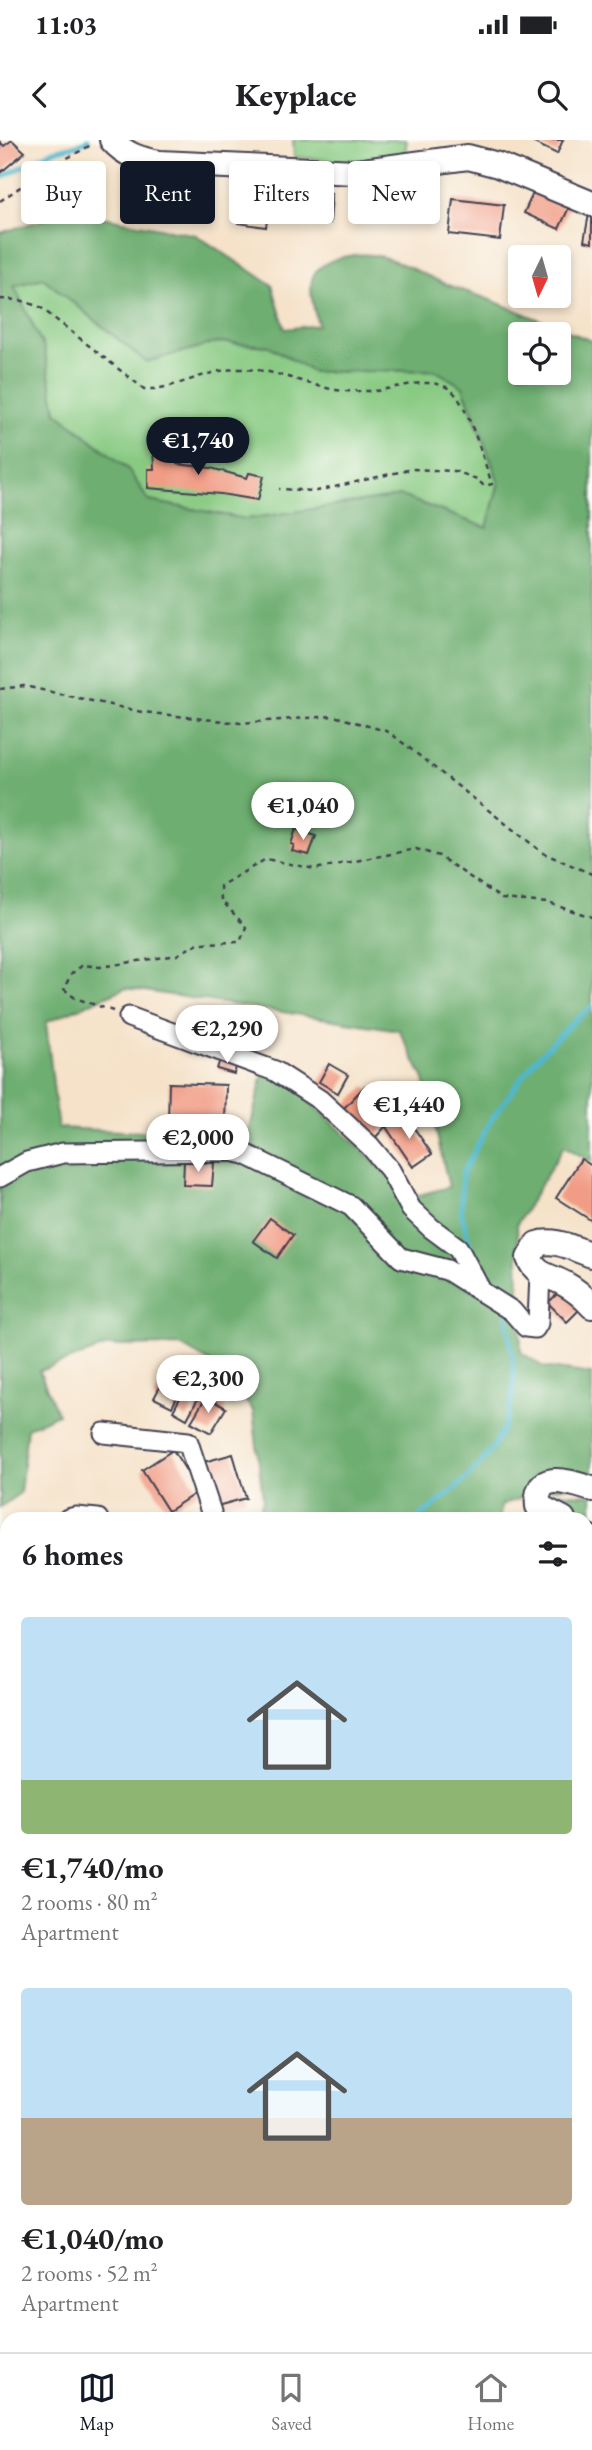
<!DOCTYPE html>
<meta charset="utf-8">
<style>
:root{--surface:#fff;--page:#f6f6f6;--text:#202124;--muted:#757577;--line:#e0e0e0;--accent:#111827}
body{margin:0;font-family:"EB Garamond",serif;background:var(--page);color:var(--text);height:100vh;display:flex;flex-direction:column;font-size:26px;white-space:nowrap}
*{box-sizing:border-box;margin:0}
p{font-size:23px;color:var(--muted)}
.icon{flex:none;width:38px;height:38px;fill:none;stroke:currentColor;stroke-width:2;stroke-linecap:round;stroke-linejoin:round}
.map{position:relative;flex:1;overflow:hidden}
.sheet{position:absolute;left:0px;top:1372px;width:593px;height:840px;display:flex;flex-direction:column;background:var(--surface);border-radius:21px 21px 0 0;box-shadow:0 4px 10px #0003}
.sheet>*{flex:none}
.top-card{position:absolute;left:21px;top:21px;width:551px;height:63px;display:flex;gap:14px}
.needle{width:46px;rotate:185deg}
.controls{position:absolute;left:508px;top:105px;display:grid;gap:14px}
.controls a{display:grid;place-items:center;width:63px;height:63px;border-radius:7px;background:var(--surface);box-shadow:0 4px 10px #0003;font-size:35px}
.price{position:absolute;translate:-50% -60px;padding:0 16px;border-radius:24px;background:#fff;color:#222;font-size:23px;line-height:46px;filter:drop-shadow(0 2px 4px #0008)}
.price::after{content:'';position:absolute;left:50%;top:42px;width:21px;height:16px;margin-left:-10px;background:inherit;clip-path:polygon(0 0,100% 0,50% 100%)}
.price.selected{background:var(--accent);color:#fff}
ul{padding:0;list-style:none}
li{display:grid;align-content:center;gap:14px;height:371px;padding:0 21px}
li span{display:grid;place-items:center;height:217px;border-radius:7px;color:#555}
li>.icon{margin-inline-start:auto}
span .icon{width:126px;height:126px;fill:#fffc;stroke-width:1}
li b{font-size:30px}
h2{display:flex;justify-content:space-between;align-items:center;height:84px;padding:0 21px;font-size:30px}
.pill{padding:0 24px;border-radius:7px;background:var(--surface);box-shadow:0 4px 10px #0003;font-size:24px;line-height:63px}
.pill.selected{background:var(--accent);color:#fff}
.status{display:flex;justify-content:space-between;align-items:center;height:49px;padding:0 35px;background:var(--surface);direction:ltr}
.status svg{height:19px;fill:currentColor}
header{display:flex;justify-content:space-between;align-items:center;height:91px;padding:0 21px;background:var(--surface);font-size:32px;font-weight:800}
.dock{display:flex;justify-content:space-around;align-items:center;height:98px;border-top:2px solid var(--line);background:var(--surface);font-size:19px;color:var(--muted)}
.dock a{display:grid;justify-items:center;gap:4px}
.dock .selected{color:var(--accent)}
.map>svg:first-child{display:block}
.green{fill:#89ca83;stroke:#56765f;stroke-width:2}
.forest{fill:#6eae71;stroke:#486856;stroke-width:2;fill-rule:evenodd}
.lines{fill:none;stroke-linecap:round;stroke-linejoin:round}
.stream{stroke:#4eb7cc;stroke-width:5}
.building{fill:#f19d86}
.minor-casing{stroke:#423f50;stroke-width:23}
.tertiary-casing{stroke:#423f50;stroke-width:28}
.path{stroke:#423f50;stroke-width:2.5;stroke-dasharray:5 5;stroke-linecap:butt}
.minor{stroke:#fff;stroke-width:19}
.tertiary{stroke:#fff;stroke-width:24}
</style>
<div class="status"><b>11:03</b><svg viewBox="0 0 49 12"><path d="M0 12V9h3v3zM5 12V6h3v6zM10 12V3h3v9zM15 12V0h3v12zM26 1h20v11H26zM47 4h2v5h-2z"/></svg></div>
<header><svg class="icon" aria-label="back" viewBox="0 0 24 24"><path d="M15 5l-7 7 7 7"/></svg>Keyplace<svg class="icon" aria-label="search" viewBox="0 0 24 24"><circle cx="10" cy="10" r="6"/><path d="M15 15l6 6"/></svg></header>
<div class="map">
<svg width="592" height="2212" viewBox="0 0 592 2212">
<rect width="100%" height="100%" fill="#fdfcf7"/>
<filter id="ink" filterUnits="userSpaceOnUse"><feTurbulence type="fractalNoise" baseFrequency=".0143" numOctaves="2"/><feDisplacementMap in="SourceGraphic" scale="14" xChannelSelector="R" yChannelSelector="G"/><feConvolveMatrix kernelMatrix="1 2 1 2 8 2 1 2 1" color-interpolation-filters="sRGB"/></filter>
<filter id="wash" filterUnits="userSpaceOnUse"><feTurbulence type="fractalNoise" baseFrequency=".00686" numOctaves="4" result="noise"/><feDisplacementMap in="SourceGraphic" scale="28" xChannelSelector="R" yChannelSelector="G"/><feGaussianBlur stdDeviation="1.57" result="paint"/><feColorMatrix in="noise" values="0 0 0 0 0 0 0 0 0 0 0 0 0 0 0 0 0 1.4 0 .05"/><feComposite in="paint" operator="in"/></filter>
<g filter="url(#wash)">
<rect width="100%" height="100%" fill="#f5e2c9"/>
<path class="green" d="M293,0h114l-2,13 -46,9 -65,-5z
M43,138l103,84 72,-20 51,4 44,26 122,-2 28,17 36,95 -12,46 -86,-32 -155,23 -97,-18 -22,-33 -71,-56 -12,-64 -30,-62z"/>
<path class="forest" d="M71,71l125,24 76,50 13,44 33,-4c-3,-14 -12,-39 -3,-52 12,-17 46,-21 64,-17 25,6 46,20 69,29 15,6 30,10 45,16 33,13 66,27 99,40v821l-28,-16 -47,78 4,128 22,15 49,7v109l-64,9 -7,6 -20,7 -1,14h-244l7,-19 -10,-89 -31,-42 -42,-24 -72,1 -69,25 19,43 -31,14 -7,65 -20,14v-1274zM43,138l103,84 72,-20 51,4 44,26 122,-2 28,17 36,95 -12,46 -86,-32 -155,23 -97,-18 -22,-33 -71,-56 -12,-64 -30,-62zM520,194h38v39h-38zM125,848l274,42 25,49 25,108 -37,10 -125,-117 -22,-15 -17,72 -190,-9 -12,-106z
M556,1353l36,2v36l-6,-4v-8h-11l-24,-17v-5z
M7,1638v567h278l-5,7h-280v-560h2z"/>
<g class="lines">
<path class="stream" d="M0,38l53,-27 21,-5 14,-6
M501,1156l-30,-46 -10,-39 1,-37 29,-54 43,-59 41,-41 17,-13
M417,1379c43,-33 91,-69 96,-128 3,-24 -4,-52 -6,-75
M11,2212l1,-7"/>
</g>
<g id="blocks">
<path class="building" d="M12,0l13,12 -25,21v-31l4,4z
M528,0h35l-6,14z
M243,44l29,4 -6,39 -28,-4z
M537,44l35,17 -13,28 -35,-16z
M290,51l42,3 -2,29 -42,-4z
M453,59l51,6 -4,35 -51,-6z
M589,74h3v29l-8,-2z
M176,302l1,22 34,4 36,10 2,-5 15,3 -6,24 -37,-6 -73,-6v-19h6l-1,-24z
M296,689l20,7 -7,19 -17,-4 2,-6 -3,-1z
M221,916l17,5 -4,13 -17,-5z
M329,924l19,11 -10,18 -19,-11z
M169,943l57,2 -1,39 -57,-1z
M365,946l31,29 -21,23 -31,-30z
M405,975l27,39 -19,13 -27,-40z
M581,1019l11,7v55l-36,-23z
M184,1021l30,2 -2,23 -29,-1z
M270,1078l23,17 -16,23 -24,-17z
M562,1149l19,19 -14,14 -19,-19z
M166,1235l18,9 -12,23 -18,-9z
M187,1245l14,8 -14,26 -14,-8z
M206,1257l20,11 -15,25 -20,-11z
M173,1310l26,41 -31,20 -26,-41z
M233,1314l13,44 -29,8 -13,-44z
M586,1810l6,5v27l-4,5z"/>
</g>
</g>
<g filter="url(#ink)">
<use href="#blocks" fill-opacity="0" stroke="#423f50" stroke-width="2"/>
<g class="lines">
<g class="minor-casing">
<path id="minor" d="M129,877l146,54 45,29 50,46 20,24 21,39 20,19 27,20 22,41
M0,1037l27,-15 36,-9 168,-2 14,3 106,52 50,52 46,12 65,41 14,16 9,1 3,-5 2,-50
M104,1293l84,9 23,70 -2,7
M68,1379l8,-2 22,2
M0,1420l7,-4
M574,2205l7,7"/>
</g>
<g class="tertiary-casing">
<path id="tertiary" d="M112,0c13,15 29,20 48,23l196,9 112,-15 30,8 94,39
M592,1115c-18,-6 -36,-17 -55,-11l-8,14c6,17 22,18 36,26 11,6 19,13 27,22
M563,1379l-25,-13c-4,-38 33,-23 54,-17
M586,1396l6,4
M586,1551l6,3
M586,1719l6,9"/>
</g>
<path class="path" d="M0,61l42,-29 49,-27
M0,159l20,1 20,7 104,82c30,2 62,-20 94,-20 35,-1 64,15 98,21 12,2 26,1 38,1 22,-2 58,-17 78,0 16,14 32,71 40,93l-8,2 -7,-7 -22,-8 -43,-2 -95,22 -38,-2
M0,549l24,-3 118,26 98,11 94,-7 55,16 154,121 49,21
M113,871l-38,-13 -11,-9 7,-15 12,-9 17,2 77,-12 21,-12 42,-1 6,-15 -25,-27 -1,-14 46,-27 49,10 101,-20 23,7 63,43 46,4 44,14
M586,2043h6
M586,2118l6,12
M586,2169l6,2"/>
<use href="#minor" class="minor"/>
<use href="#tertiary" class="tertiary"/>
</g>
</g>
</svg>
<div class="controls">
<a><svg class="needle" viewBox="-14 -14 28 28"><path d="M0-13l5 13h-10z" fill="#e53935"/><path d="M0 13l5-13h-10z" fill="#757577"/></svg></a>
<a><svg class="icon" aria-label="locate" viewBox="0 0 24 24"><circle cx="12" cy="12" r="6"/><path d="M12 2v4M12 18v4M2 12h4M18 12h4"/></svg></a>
</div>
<b class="price selected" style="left:198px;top:337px">€1,740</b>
<b class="price" style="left:303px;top:702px">€1,040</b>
<b class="price" style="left:227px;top:925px">€2,290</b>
<b class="price" style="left:409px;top:1001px">€1,440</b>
<b class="price" style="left:198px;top:1034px">€2,000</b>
<b class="price" style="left:208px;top:1275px">€2,300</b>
<div class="top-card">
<a class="pill">Buy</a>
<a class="pill selected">Rent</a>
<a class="pill">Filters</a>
<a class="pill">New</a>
</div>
<section class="sheet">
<h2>6 homes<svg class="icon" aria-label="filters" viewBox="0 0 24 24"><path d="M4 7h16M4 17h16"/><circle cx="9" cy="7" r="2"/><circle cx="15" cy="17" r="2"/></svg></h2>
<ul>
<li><span style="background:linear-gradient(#bfe0f5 75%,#8fb573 0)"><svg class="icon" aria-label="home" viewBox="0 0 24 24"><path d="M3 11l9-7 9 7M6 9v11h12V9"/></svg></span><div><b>€1,740/mo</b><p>2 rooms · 80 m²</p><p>Apartment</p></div></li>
<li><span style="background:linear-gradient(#bfe0f5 60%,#b9a48a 0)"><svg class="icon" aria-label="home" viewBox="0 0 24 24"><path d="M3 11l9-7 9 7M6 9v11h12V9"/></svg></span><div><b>€1,040/mo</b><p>2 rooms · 52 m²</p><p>Apartment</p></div></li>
</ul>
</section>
</div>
<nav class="dock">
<a class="selected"><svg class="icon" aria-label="map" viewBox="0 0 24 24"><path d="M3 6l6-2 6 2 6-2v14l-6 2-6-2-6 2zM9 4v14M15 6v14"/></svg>Map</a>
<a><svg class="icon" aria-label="saved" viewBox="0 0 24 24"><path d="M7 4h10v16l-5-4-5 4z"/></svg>Saved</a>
<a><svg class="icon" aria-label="home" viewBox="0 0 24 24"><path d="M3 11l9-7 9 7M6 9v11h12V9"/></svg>Home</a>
</nav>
